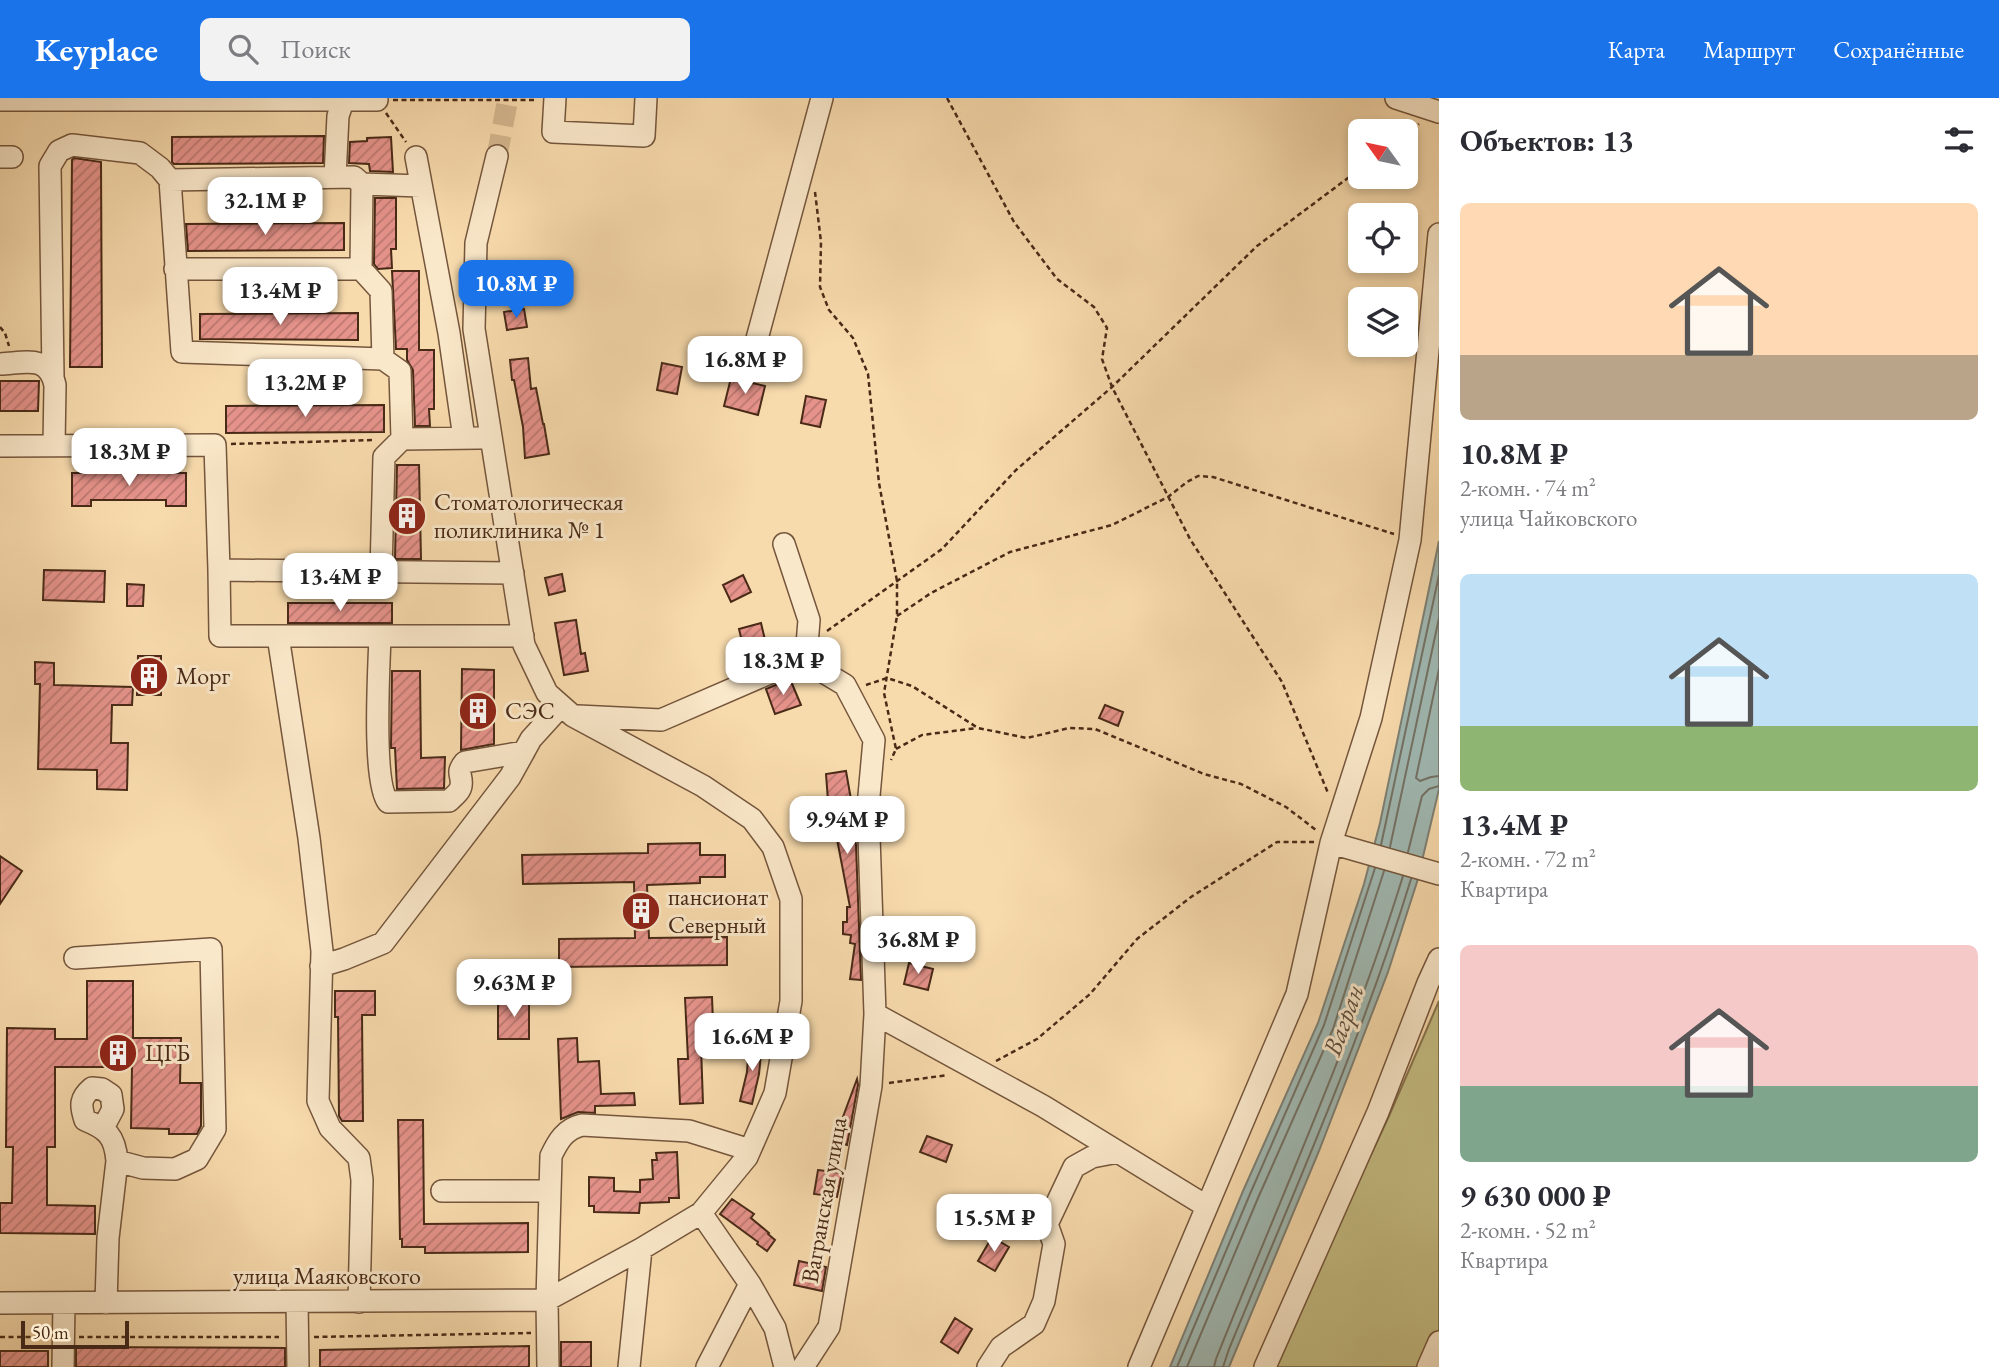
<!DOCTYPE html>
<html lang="ru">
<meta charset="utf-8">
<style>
:root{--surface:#fff;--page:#f2f2f3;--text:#2b2b33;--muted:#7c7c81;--accent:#1a73e8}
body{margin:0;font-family:"EB Garamond",serif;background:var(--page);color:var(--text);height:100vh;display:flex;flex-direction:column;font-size:26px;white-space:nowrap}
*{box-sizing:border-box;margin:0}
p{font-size:23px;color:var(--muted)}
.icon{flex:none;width:38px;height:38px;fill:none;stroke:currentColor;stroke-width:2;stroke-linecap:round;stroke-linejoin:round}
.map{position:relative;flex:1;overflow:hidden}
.sheet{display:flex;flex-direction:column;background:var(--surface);width:560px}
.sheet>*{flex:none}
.needle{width:46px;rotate:303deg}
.buttons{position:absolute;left:1348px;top:21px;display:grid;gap:14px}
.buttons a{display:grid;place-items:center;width:70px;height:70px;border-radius:10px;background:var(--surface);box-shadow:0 4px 10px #0003;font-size:35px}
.scale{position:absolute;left:21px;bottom:18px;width:108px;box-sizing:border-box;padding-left:7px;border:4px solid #492a17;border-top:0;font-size:19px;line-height:24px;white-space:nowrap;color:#492a17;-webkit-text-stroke:5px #fae8ca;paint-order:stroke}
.price{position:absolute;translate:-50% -60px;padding:0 16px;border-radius:14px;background:#fff;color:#222;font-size:23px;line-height:46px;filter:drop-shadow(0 2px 4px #0008)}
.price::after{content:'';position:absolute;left:50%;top:42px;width:21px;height:16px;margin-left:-10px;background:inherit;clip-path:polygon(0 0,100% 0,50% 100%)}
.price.selected{background:var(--accent);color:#fff}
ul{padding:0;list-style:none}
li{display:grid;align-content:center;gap:14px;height:371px;padding:0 21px}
li span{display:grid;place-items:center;height:217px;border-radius:10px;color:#555}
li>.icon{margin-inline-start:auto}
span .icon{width:126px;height:126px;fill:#fffc;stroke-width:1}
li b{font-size:30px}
h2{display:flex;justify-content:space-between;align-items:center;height:84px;padding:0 21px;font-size:30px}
header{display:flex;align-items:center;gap:42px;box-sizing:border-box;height:98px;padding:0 35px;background:var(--accent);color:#fff}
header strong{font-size:33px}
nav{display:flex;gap:38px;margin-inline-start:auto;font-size:24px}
.search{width:490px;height:63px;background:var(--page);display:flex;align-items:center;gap:18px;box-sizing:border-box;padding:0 24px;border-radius:10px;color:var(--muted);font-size:26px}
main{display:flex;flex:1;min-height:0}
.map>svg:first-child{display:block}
.garden{fill:#c5be84;stroke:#87744e;stroke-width:2}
.water{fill:#a0b9b3;stroke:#7d8075;stroke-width:2}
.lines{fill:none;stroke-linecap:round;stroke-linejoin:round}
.shore{stroke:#747265;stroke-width:2}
.building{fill:url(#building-hatch);stroke:#492a17;stroke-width:2}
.minor-tunnel{stroke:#d5b88f;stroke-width:21;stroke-dasharray:21 10;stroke-linecap:butt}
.minor-casing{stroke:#75563c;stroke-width:24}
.path{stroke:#492a17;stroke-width:2.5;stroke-dasharray:5 3.5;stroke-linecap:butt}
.minor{stroke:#fae8ca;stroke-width:21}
.labels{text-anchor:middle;stroke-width:6;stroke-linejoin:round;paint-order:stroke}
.poi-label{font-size:24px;fill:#492a17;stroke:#fae8ca;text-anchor:start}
.street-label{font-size:24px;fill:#492a17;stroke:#fae8ca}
.water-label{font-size:26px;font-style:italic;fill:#5f4e3e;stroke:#fae8ca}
</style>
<header>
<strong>Keyplace</strong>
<div class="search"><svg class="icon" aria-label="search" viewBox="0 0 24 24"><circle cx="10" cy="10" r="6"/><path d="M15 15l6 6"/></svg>Поиск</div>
<nav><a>Карта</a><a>Маршрут</a><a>Сохранённые</a></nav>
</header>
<main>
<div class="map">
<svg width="1439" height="1269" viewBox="0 0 1439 1269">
<defs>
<pattern id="building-hatch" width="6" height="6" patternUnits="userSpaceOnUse" patternTransform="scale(1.75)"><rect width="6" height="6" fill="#e6938b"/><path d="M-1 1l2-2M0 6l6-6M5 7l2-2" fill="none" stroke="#bc7871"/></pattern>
</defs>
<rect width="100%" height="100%" fill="#f8dbad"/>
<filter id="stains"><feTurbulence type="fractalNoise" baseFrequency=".00286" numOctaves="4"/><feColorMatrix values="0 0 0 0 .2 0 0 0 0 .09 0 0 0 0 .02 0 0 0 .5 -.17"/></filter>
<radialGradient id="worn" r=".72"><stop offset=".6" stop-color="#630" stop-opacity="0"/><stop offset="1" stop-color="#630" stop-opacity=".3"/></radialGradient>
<path class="garden" d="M1439,903v366h-167l117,-251z"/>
<path class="water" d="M1439,443v248l-22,93 -29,90 -69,179 -90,216h-59l73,-176 75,-168 46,-139 16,-61z"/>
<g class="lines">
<path class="shore" d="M1439,571l-23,109 4,3 11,-4 8,-1
M1381,747l58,-270
M1390,749l49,-229
M1408,754l14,-56 7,-7 10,-3
M1177,1269l73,-173 74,-169 51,-157
M1187,1269l71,-169 75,-169 51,-158
M1214,1269l2,-8c64,-160 136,-318 187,-483
M1223,1269l6,-18c64,-155 133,-310 182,-470"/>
</g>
<path class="building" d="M324,38l-1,27 -149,1 -2,-2v-25z
M391,39l2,35 -23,-1 -1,-7 -20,-1 1,-21 17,-1v-3z
M74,60l27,4 1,205h-32l2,-207z
M375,100h21v51h-5l1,19 -14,1 -4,-5z
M344,125v27l-156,1 -2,-27z
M392,173h27v79h15v59h-5l1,17h-15l-2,-56 -6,-10v-11h-11z
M524,211l3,18 -20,3 -3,-18z
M358,215v27l-158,-1v-25z
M528,260l3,31 5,-1 7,36h1l5,30 -24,4 -2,-31 -9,-47h-2l-2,-20z
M662,265l20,4 -5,27 -20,-4z
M731,280l34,8 -7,29 -34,-9z
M0,283h39l-1,30h-38z
M806,298l20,4 -6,27 -19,-4z
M384,307v27l-158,1v-27z
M397,367h22l2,94h-26z
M72,375h114v33h-20v-6h-75v6h-19z
M44,472l61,1 -1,31 -61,-2z
M562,476l3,17 -16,4 -4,-17z
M743,477l8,17 -20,10 -8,-17z
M127,486l17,1 -1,21h-16z
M288,505h104v20h-104z
M576,522l5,34 4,-1 3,18 -24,4 -9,-52z
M761,525l5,21 -22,6 -5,-21z
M138,558h23v39h-24z
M35,564l19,1v22l79,2 -1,18h-20l-1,38h17l-1,47 -30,-1v-19l-59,-1 2,-85h-5z
M462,571l32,1v74l-33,6z
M392,573h28l1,87 24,-1 -1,31 -47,1 -2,-41h-4z
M790,581l11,26 -26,9 -9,-25z
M1105,607l18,7 -5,14 -19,-8z
M846,673l10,57v6l-2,1 2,10 5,135 -11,-1 5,-35 -5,-1 1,-8 -8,-1v-12h4v-15h3l-18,-94 -3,1 -3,-40z
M700,745v12h25v22h-25v6l-53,2 2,53 78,-1v28l-168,2v-28l76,-1 -1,-56 -111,2 -1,-29 126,-2v-9z
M0,758l22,15 -22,33z
M909,865l24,6 -5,21 -24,-6z
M87,883h46v57h48l-1,45h21v43l-4,8h-28v-5l-38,-1 1,-61h-77v80h-8v58l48,1v28l-95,-1v-30h12l1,-56h-7l1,-119 48,1v10h32z
M335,893h40v24h-13l1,106h-21l-3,-5 -1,-99h-3z
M712,899l2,50h-13l2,56 -23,1 -2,-45h10l-3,-61z
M529,900v41h-31v-40z
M577,940l1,24 21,-1 2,33 33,-1 1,12 -40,1v7l-17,-1 -17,7 -3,-80z
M749,945h13l-3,31 -7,30 -12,-3 7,-29z
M857,981l1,6 -11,60 -13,-4z
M398,1022h25l1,104 104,-1v29l-103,1v-6h-23v-8h-2z
M927,1038l25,9 -6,17 -26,-10z
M677,1054l2,46h-10v4l-29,1 -1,10 -45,-1v-6h-5v-29l25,1v13l26,1v-12l13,-1 -1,-19h5l-1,-7z
M818,1072l24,3 -5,24 -23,-3z
M732,1101l22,15 -3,4 18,15 -1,1 7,6 -8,11 -10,-7 1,-2 -38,-28z
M992,1139l17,10 -14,24 -17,-10z
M799,1163l27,6 -4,24 -28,-6z
M955,1220l17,11 -14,24 -17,-11z
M561,1244h30v25h-30z
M529,1248v21h-209v-17z
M76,1249l209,1v19h-209z
M0,1253h48v16h-48z"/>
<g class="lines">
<path class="minor-tunnel" d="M497,58l11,-58"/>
<g class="minor-casing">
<path id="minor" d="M555,0l-2,34 91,4 2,-38
M1396,0l43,14
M0,2h377
M0,59h12
M416,59l33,176 15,105
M335,79l3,-61 6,-18
M170,82l184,-3 8,7 59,2
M362,86l-1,85 20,22 2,68 17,12 2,68 -18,18 -3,115
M175,171h186
M709,255l77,17
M751,263l71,-263
M0,266c25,-1 48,-10 55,21l-1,60
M53,278l-3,-210 9,-15 13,-6 68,8 20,15 10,12 12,172 201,7
M402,341l77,-1
M0,348l215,-1 4,125 294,3
M219,472l1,66h303
M278,538l31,202 13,113 -4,150 12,27 29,30 3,22 -3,122
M380,538c-1,32 -8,145 8,166l61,-1c4,-4 11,-9 12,-15 2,-12 -6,-12 4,-24l59,-10
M788,567l32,5 25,15 29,55 -6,67 7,207 -4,72 -42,241 -26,40
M578,618l83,4 127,-55 19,-20 2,-25 -25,-76
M1331,745l108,31
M75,860l136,-9 4,180 -18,30 -22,10 -32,-1 -26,-7 -9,77 -2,65
M321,868l23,-7 39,-16 127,-166 21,-38 30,-33
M875,916l168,92 163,100
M103,1030l10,-19 -2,-14 -9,-6 -10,-1c-12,10 -12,17 -7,32 22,9 30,16 32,41
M442,1093h108
M701,1115l49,71 25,44 10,39
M297,1204l1,65
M0,1205l547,-3 94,-51 60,-36 46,-56 28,-64 16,-92v-102l-18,-52 -21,-28 -49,-33 -130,-70 -26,-23 -23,-48 -50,-316 2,-86 21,-87
M63,1269l1,-64
M548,1269l-1,-67 4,-144c7,-15 14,-27 31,-31l107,6 61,19
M629,1269l12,-118
M707,1269l43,-83
M988,1269l13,-20 33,-23 10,-23 10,-57 -7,-20 27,-57 18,-10 26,-5
M1139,1269l158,-373 34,-151 40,-125 39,-178 29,-306
M1265,1269l113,-255 50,-129 11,-24
M1428,1269l11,-25"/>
</g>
<path class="path" d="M947,0l67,124 43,57 37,28 13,21 -5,31 10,28 78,152 92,143 46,111
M393,2h144
M386,15l20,29
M1405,37l14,-11
M815,94l6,50 -1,45 9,23 24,28 15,36 11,109 18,98v35l-13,77 12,56 -5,11
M0,229l5,6 4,13
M231,346l144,-4
M897,518l34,-23 79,-41 102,-27 56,-28 19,-15 11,-6 15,1 181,57
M827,533l115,-82 74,-79 96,-83 145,-141 103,-77
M866,587l21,-7 25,8 66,42 49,10 42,-10 26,1 109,45 37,10 45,23 30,23
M896,651l26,-14 55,-7
M996,963l41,-22 53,-45 47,-55 54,-42 86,-55h37
M889,985l59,-8
M0,1239h45
M79,1239h200
M314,1239l217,-4"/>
<use href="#minor" class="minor"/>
</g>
<defs>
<g id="building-disc" transform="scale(2.0125)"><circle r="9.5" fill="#8f2418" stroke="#fae8ca"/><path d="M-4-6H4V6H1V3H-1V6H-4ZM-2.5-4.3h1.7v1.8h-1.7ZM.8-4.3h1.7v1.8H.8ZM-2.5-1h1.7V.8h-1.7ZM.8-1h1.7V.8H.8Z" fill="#fff"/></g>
</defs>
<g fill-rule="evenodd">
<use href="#building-disc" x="407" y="418"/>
<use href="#building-disc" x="149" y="578"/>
<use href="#building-disc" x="478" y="613"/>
<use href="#building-disc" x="641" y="813"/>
<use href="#building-disc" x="118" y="955"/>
</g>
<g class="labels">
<g class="poi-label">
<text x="434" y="412">Стоматологическая<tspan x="434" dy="28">поликлиника № 1</tspan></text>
<text x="176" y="586">Морг</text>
<text x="505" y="621">СЭС</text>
<text x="668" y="807">пансионат<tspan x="668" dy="28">Северный</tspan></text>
<text x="145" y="963">ЦГБ</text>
</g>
<g class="street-label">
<text transform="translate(824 1102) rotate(-80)" y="8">Вагранская улица</text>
<text x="327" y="1186">улица Маяковского</text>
</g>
<g class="water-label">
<text transform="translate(1343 922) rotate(-70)" y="9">Вагран</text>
</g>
</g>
<rect width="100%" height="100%" filter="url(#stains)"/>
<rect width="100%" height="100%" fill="url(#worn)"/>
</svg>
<div class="buttons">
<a><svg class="needle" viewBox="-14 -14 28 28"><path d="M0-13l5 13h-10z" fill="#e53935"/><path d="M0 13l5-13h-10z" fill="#7c7c81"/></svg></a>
<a><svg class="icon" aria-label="locate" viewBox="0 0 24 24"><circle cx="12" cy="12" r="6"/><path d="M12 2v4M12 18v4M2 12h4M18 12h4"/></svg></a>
<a><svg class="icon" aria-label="layers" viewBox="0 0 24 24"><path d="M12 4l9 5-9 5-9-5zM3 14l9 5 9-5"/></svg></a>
</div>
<div class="scale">50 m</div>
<b class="price" style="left:265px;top:139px">32.1M ₽</b>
<b class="price selected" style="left:516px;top:222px">10.8M ₽</b>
<b class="price" style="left:280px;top:229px">13.4M ₽</b>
<b class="price" style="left:745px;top:298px">16.8M ₽</b>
<b class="price" style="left:305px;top:321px">13.2M ₽</b>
<b class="price" style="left:129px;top:390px">18.3M ₽</b>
<b class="price" style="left:340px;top:515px">13.4M ₽</b>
<b class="price" style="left:783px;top:599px">18.3M ₽</b>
<b class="price" style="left:847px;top:758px">9.94M ₽</b>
<b class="price" style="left:918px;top:878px">36.8M ₽</b>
<b class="price" style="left:514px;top:921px">9.63M ₽</b>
<b class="price" style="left:752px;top:975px">16.6M ₽</b>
<b class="price" style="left:994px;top:1156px">15.5M ₽</b>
</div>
<section class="sheet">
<h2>Объектов: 13<svg class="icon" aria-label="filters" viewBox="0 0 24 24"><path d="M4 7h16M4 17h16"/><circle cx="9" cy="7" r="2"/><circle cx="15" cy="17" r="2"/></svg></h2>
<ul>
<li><span style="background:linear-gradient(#ffd9b3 70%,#b9a48a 0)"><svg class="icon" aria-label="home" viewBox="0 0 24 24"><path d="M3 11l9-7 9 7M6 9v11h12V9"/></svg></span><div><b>10.8M ₽</b><p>2-комн. · 74 m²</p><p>улица Чайковского</p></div></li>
<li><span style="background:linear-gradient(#bfe0f5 70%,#8fb573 0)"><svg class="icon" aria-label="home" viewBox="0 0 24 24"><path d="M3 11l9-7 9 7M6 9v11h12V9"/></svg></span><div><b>13.4M ₽</b><p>2-комн. · 72 m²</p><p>Квартира</p></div></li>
<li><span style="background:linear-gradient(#f6c9c9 65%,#7fa58c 0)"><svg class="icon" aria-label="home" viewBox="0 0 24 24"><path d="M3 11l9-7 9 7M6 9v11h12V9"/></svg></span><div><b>9 630 000 ₽</b><p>2-комн. · 52 m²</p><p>Квартира</p></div></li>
</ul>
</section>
</main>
